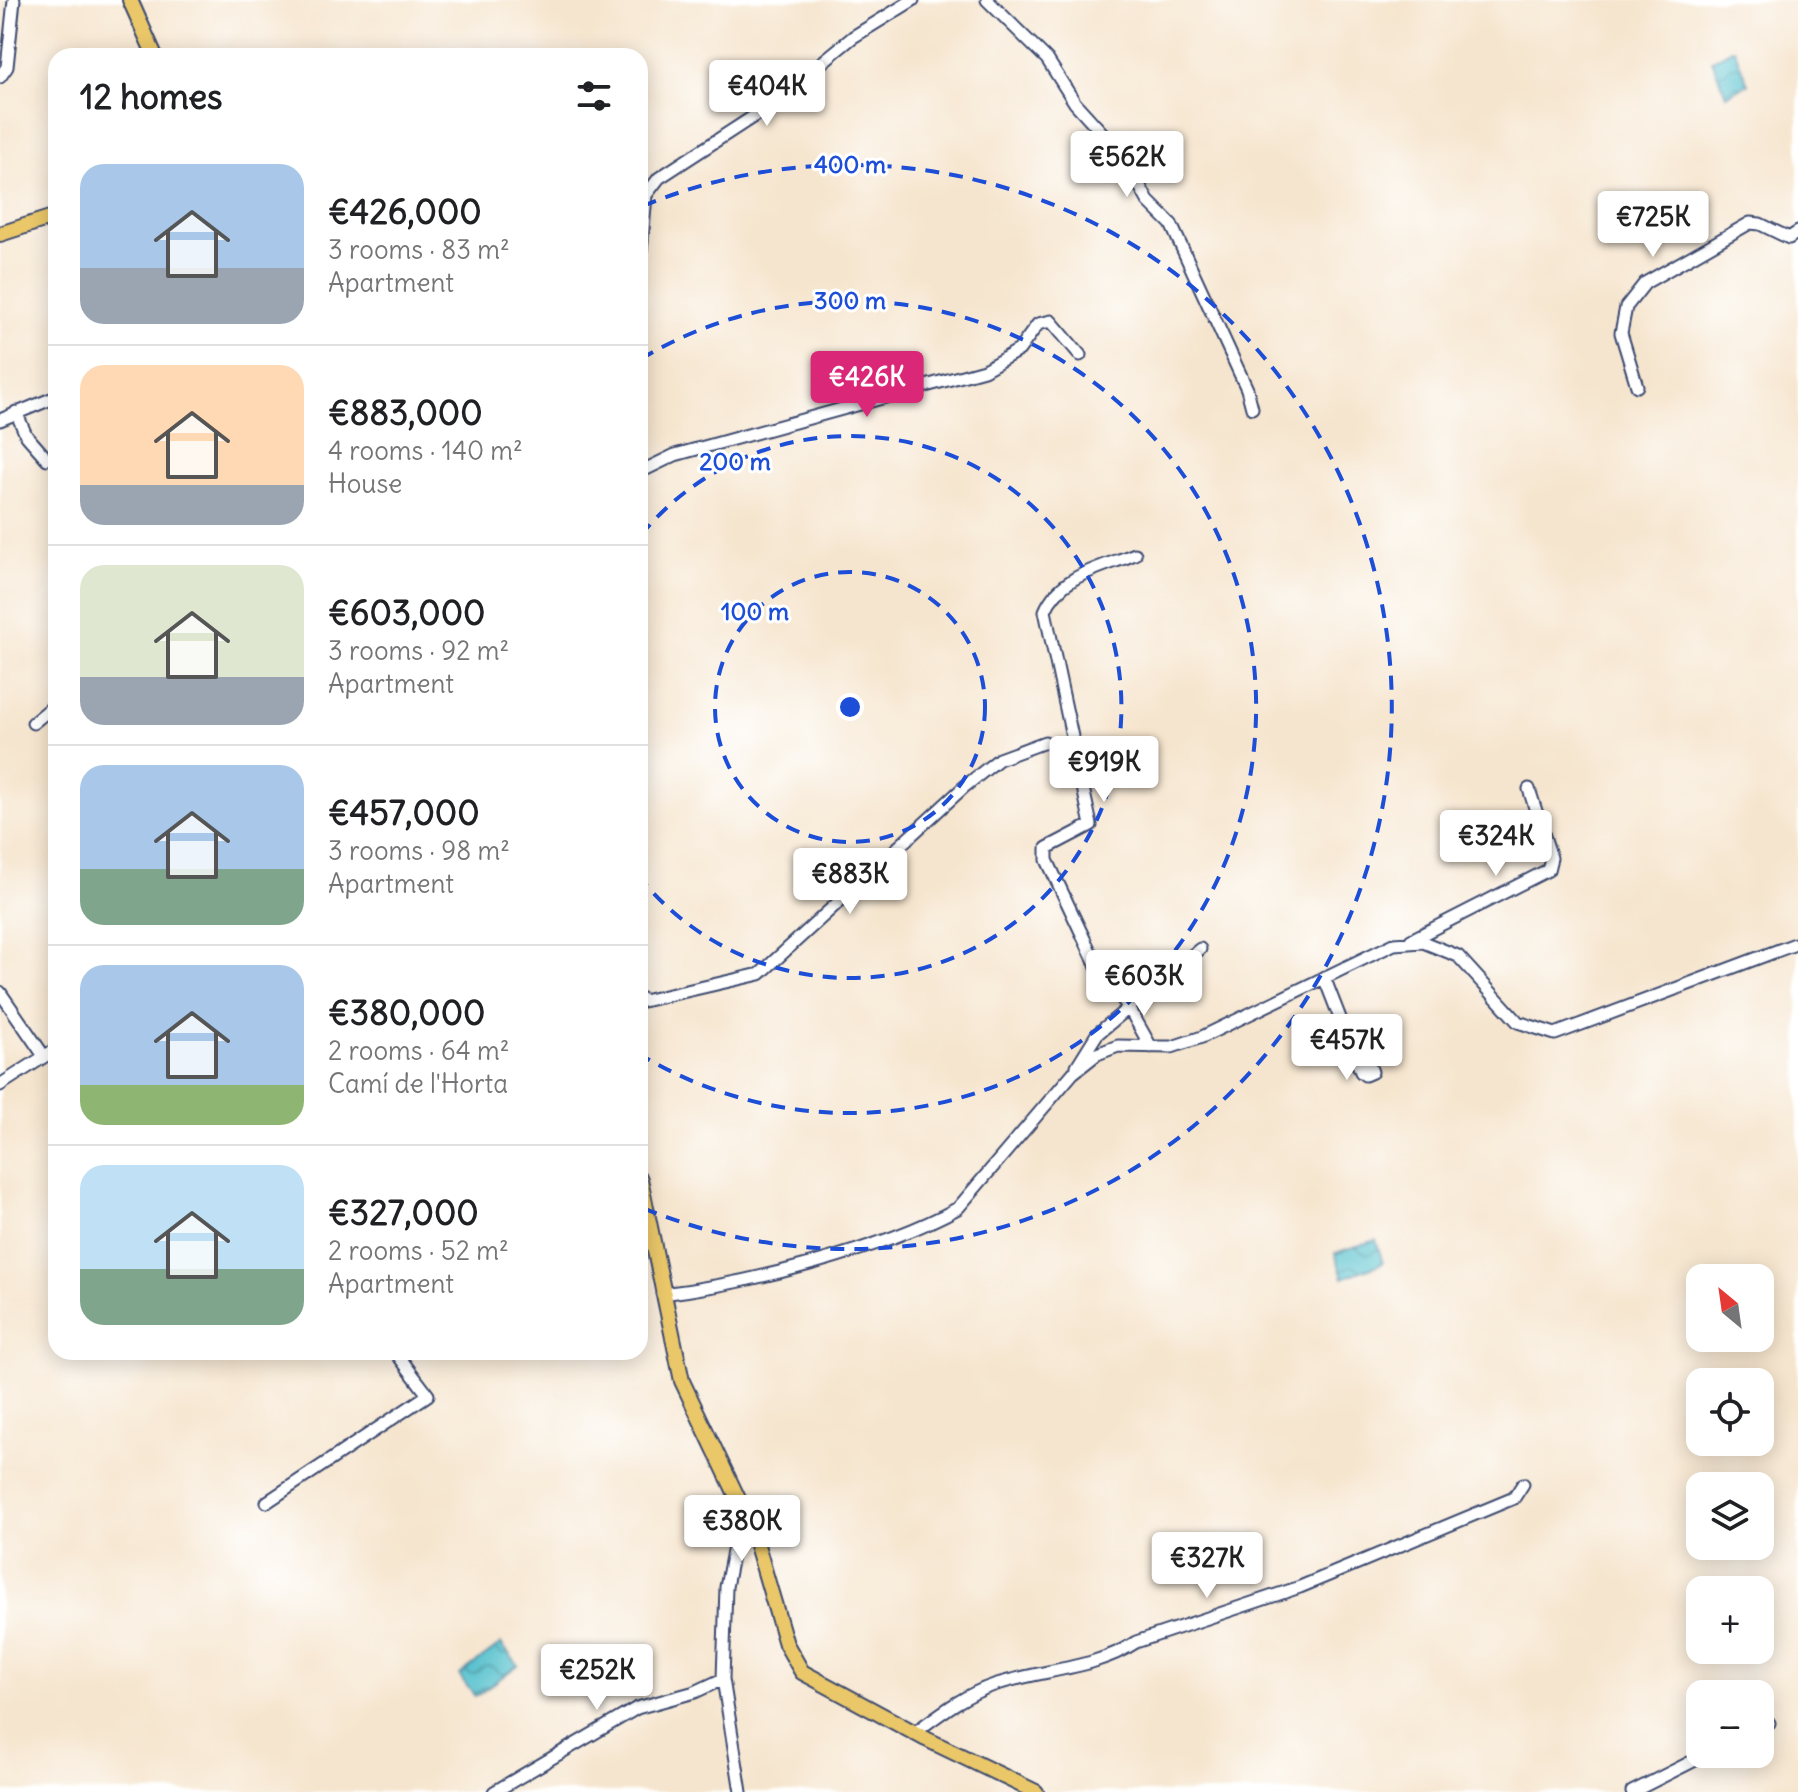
<!DOCTYPE html>
<meta charset="utf-8">
<style>
:root{--surface:#fff;--page:#f2f2f2;--text:#202124;--muted:#757577;--line:#e0e0e0;--accent:#db2777}
body{margin:0;font-family:Delius,sans-serif;background:var(--page);color:var(--text);height:100vh;display:flex;flex-direction:column;font-size:30px;white-space:nowrap}
*{box-sizing:border-box;margin:0}
p{font-size:26px;color:var(--muted)}
.icon{flex:none;width:44px;height:44px;fill:none;stroke:currentColor;stroke-width:2;stroke-linecap:round;stroke-linejoin:round}
.map{position:relative;flex:1;overflow:hidden}
.side{position:absolute;left:48px;top:48px;width:600px;height:1312px;display:flex;flex-direction:column;background:var(--surface);border-radius:24px;box-shadow:0 4px 20px #0003}
.side>*{flex:none}
.needle{width:52px;rotate:331deg}
.tools{position:absolute;left:1686px;top:1264px;display:grid;gap:16px}
.tools a{display:grid;place-items:center;width:88px;height:88px;border-radius:16px;background:var(--surface);box-shadow:0 4px 20px #0003;font-size:40px}
.price{position:absolute;translate:-50% -68px;padding:0 18px;border-radius:8px;background:#fff;color:#222;font-size:26px;line-height:52px;filter:drop-shadow(0 2px 4px #0008)}
.price::after{content:'';position:absolute;left:50%;top:48px;width:24px;height:18px;margin-left:-12px;background:inherit;clip-path:polygon(0 0,100% 0,50% 100%)}
.price.active{background:var(--accent);color:#fff}
ul{padding:0;list-style:none}
li{display:flex;align-items:center;gap:24px;height:200px;padding:0 32px}
li+li{border-top:2px solid var(--line)}
li span{display:grid;place-items:center;flex:none;width:224px;height:160px;border-radius:24px;color:#555}
li>.icon{margin-inline-start:auto}
span .icon{width:96px;height:96px;fill:#fffc;stroke-width:1}
li b{font-size:34px}
h2{display:flex;justify-content:space-between;align-items:center;height:96px;padding:0 32px;font-size:34px}
.map>svg:first-child{display:block}
.water{fill:url(#water-waves);stroke:#377895;stroke-width:2}
.lines{fill:none;stroke-linecap:round;stroke-linejoin:round}
.minor-casing{stroke:#3c4a6f;stroke-width:15}
.major-casing{stroke:#3c4a6f;stroke-width:18}
.minor{stroke:#fff;stroke-width:11}
.major{stroke:#eac769;stroke-width:14}
.ring{fill:none;stroke:#1d4ed8;stroke-width:4;stroke-dasharray:14 10}
.centre{fill:#1d4ed8;stroke:#fff;stroke-width:4}
.ring-label{font-size:24px;text-anchor:middle;font-weight:bold;fill:#1d4ed8;stroke:#fff;stroke-width:6;stroke-linejoin:round;paint-order:stroke}
</style>
<div class="map">
<svg width="1798" height="1792" viewBox="0 0 1798 1792">
<defs>
<pattern id="water-waves" width="16" height="10" patternUnits="userSpaceOnUse" patternTransform="scale(2)"><rect width="16" height="10" fill="#53c0cc"/><path d="M0 5q4-4 8 0t8 0" fill="none" stroke="#449ca9"/></pattern>
</defs>
<rect width="100%" height="100%" fill="#fff"/>
<filter id="ink" filterUnits="userSpaceOnUse"><feTurbulence type="fractalNoise" baseFrequency=".0125" numOctaves="2"/><feDisplacementMap in="SourceGraphic" scale="16" xChannelSelector="R" yChannelSelector="G"/><feConvolveMatrix kernelMatrix="1 2 1 2 8 2 1 2 1" color-interpolation-filters="sRGB"/></filter>
<filter id="wash" filterUnits="userSpaceOnUse"><feTurbulence type="fractalNoise" baseFrequency=".006" numOctaves="4" result="noise"/><feDisplacementMap in="SourceGraphic" scale="32" xChannelSelector="R" yChannelSelector="G"/><feGaussianBlur stdDeviation="1.8" result="paint"/><feColorMatrix in="noise" values="0 0 0 0 0 0 0 0 0 0 0 0 0 0 0 0 0 1.4 0 .05"/><feComposite in="paint" operator="in"/></filter>
<g filter="url(#wash)">
<rect width="100%" height="100%" fill="#f6e5ce"/>
<path class="water" d="M1734,48l14,36 -22,11 -14,-35z
M1376,1240l7,23 -40,15 -8,-25z
M501,1644l17,21 -43,32 -16,-22z"/>
</g>
<g filter="url(#ink)">
<g class="lines">
<g class="minor-casing">
<path id="minor" d="M987,0l60,59 28,44 49,54 24,44 23,23 76,165 5,19
M0,77l7,-10 7,-67
M640,264l6,-69 13,-17 106,-69 88,-72 60,-37
M1637,386l-16,-53 5,-26 19,-24 105,-60 10,1 29,14 9,-6
M16,412l10,23 21,24
M0,420l56,-23
M640,472l35,-17 309,-85 35,-20 19,-26 13,-3 29,34
M1135,554c-34,14 -75,21 -90,57l46,214 -44,23v12l50,106 32,42 22,39
M33,723l23,-19
M1411,940l137,-70 3,-12 -22,-69
M1324,977l37,95 4,3 7,-3 -8,-21 -10,4
M0,992l44,64
M640,998l3,3 117,-27 204,-187 35,-28 46,-17
M1077,1066l20,-32 103,-85
M0,1085l56,-36
M662,1294c86,-10 220,-44 296,-86l115,-135 24,-19 21,-8 54,1 30,-10 192,-93 29,-2 35,14 60,66 37,12 243,-91
M267,1502l161,-107 -31,-41 2,-2
M1760,1727l9,-4
M914,1733c26,-19 50,-38 80,-48 48,-16 100,-15 142,-43l164,-55 214,-89 9,-14
M494,1792l143,-84 58,-16 28,-13
M741,1792l-18,-113 3,-92 16,-82
M1632,1792l75,-38"/>
</g>
<g class="major-casing">
<path id="major" d="M130,0l25,56
M0,234l56,-18
M640,1179l42,202 70,147 34,116 16,28 124,67 110,53"/>
</g>
<use href="#minor" class="minor"/>
<use href="#major" class="major"/>
</g>
</g>
<g class="ring">
<circle cx="850" cy="707" r="135"/>
<path d="M641 535A271 271 0 1 1 641 879"/>
<path d="M641 359A406 406 0 1 1 641 1055"/>
<path d="M643 206A542 542 0 1 1 643 1208"/>
</g>
<circle cx="850" cy="707" r="12" class="centre"/>
<g class="ring-label">
<text x="850" y="173">400 m</text>
<text x="850" y="309">300 m</text>
<text x="735" y="470">200 m</text>
<text x="755" y="620">100 m</text>
</g>
</svg>
<div class="tools">
<a><svg class="needle" viewBox="-14 -14 28 28"><path d="M0-13l5 13h-10z" fill="#e53935"/><path d="M0 13l5-13h-10z" fill="#757577"/></svg></a>
<a><svg class="icon" aria-label="locate" viewBox="0 0 24 24"><circle cx="12" cy="12" r="6"/><path d="M12 2v4M12 18v4M2 12h4M18 12h4"/></svg></a>
<a><svg class="icon" aria-label="layers" viewBox="0 0 24 24"><path d="M12 4l9 5-9 5-9-5zM3 14l9 5 9-5"/></svg></a>
<a>+</a>
<a>−</a>
</div>
<b class="price" style="left:767px;top:128px">€404K</b>
<b class="price" style="left:1127px;top:199px">€562K</b>
<b class="price" style="left:1653px;top:259px">€725K</b>
<b class="price active" style="left:867px;top:419px">€426K</b>
<b class="price" style="left:1104px;top:804px">€919K</b>
<b class="price" style="left:1496px;top:878px">€324K</b>
<b class="price" style="left:850px;top:916px">€883K</b>
<b class="price" style="left:1144px;top:1018px">€603K</b>
<b class="price" style="left:1347px;top:1082px">€457K</b>
<b class="price" style="left:742px;top:1563px">€380K</b>
<b class="price" style="left:1207px;top:1600px">€327K</b>
<b class="price" style="left:597px;top:1712px">€252K</b>
<section class="side">
<h2>12 homes<svg class="icon" aria-label="filters" viewBox="0 0 24 24"><path d="M4 7h16M4 17h16"/><circle cx="9" cy="7" r="2"/><circle cx="15" cy="17" r="2"/></svg></h2>
<ul>
<li><span style="background:linear-gradient(#a9c7e8 65%,#9aa5b1 0)"><svg class="icon" aria-label="home" viewBox="0 0 24 24"><path d="M3 11l9-7 9 7M6 9v11h12V9"/></svg></span><div><b>€426,000</b><p>3 rooms · 83 m²</p><p>Apartment</p></div></li>
<li><span style="background:linear-gradient(#ffd9b3 75%,#9aa5b1 0)"><svg class="icon" aria-label="home" viewBox="0 0 24 24"><path d="M3 11l9-7 9 7M6 9v11h12V9"/></svg></span><div><b>€883,000</b><p>4 rooms · 140 m²</p><p>House</p></div></li>
<li><span style="background:linear-gradient(#dfe7d0 70%,#9aa5b1 0)"><svg class="icon" aria-label="home" viewBox="0 0 24 24"><path d="M3 11l9-7 9 7M6 9v11h12V9"/></svg></span><div><b>€603,000</b><p>3 rooms · 92 m²</p><p>Apartment</p></div></li>
<li><span style="background:linear-gradient(#a9c7e8 65%,#7fa58c 0)"><svg class="icon" aria-label="home" viewBox="0 0 24 24"><path d="M3 11l9-7 9 7M6 9v11h12V9"/></svg></span><div><b>€457,000</b><p>3 rooms · 98 m²</p><p>Apartment</p></div></li>
<li><span style="background:linear-gradient(#a9c7e8 75%,#8fb573 0)"><svg class="icon" aria-label="home" viewBox="0 0 24 24"><path d="M3 11l9-7 9 7M6 9v11h12V9"/></svg></span><div><b>€380,000</b><p>2 rooms · 64 m²</p><p>Camí de l'Horta</p></div></li>
<li><span style="background:linear-gradient(#bfe0f5 65%,#7fa58c 0)"><svg class="icon" aria-label="home" viewBox="0 0 24 24"><path d="M3 11l9-7 9 7M6 9v11h12V9"/></svg></span><div><b>€327,000</b><p>2 rooms · 52 m²</p><p>Apartment</p></div></li>
</ul>
</section>
</div>
